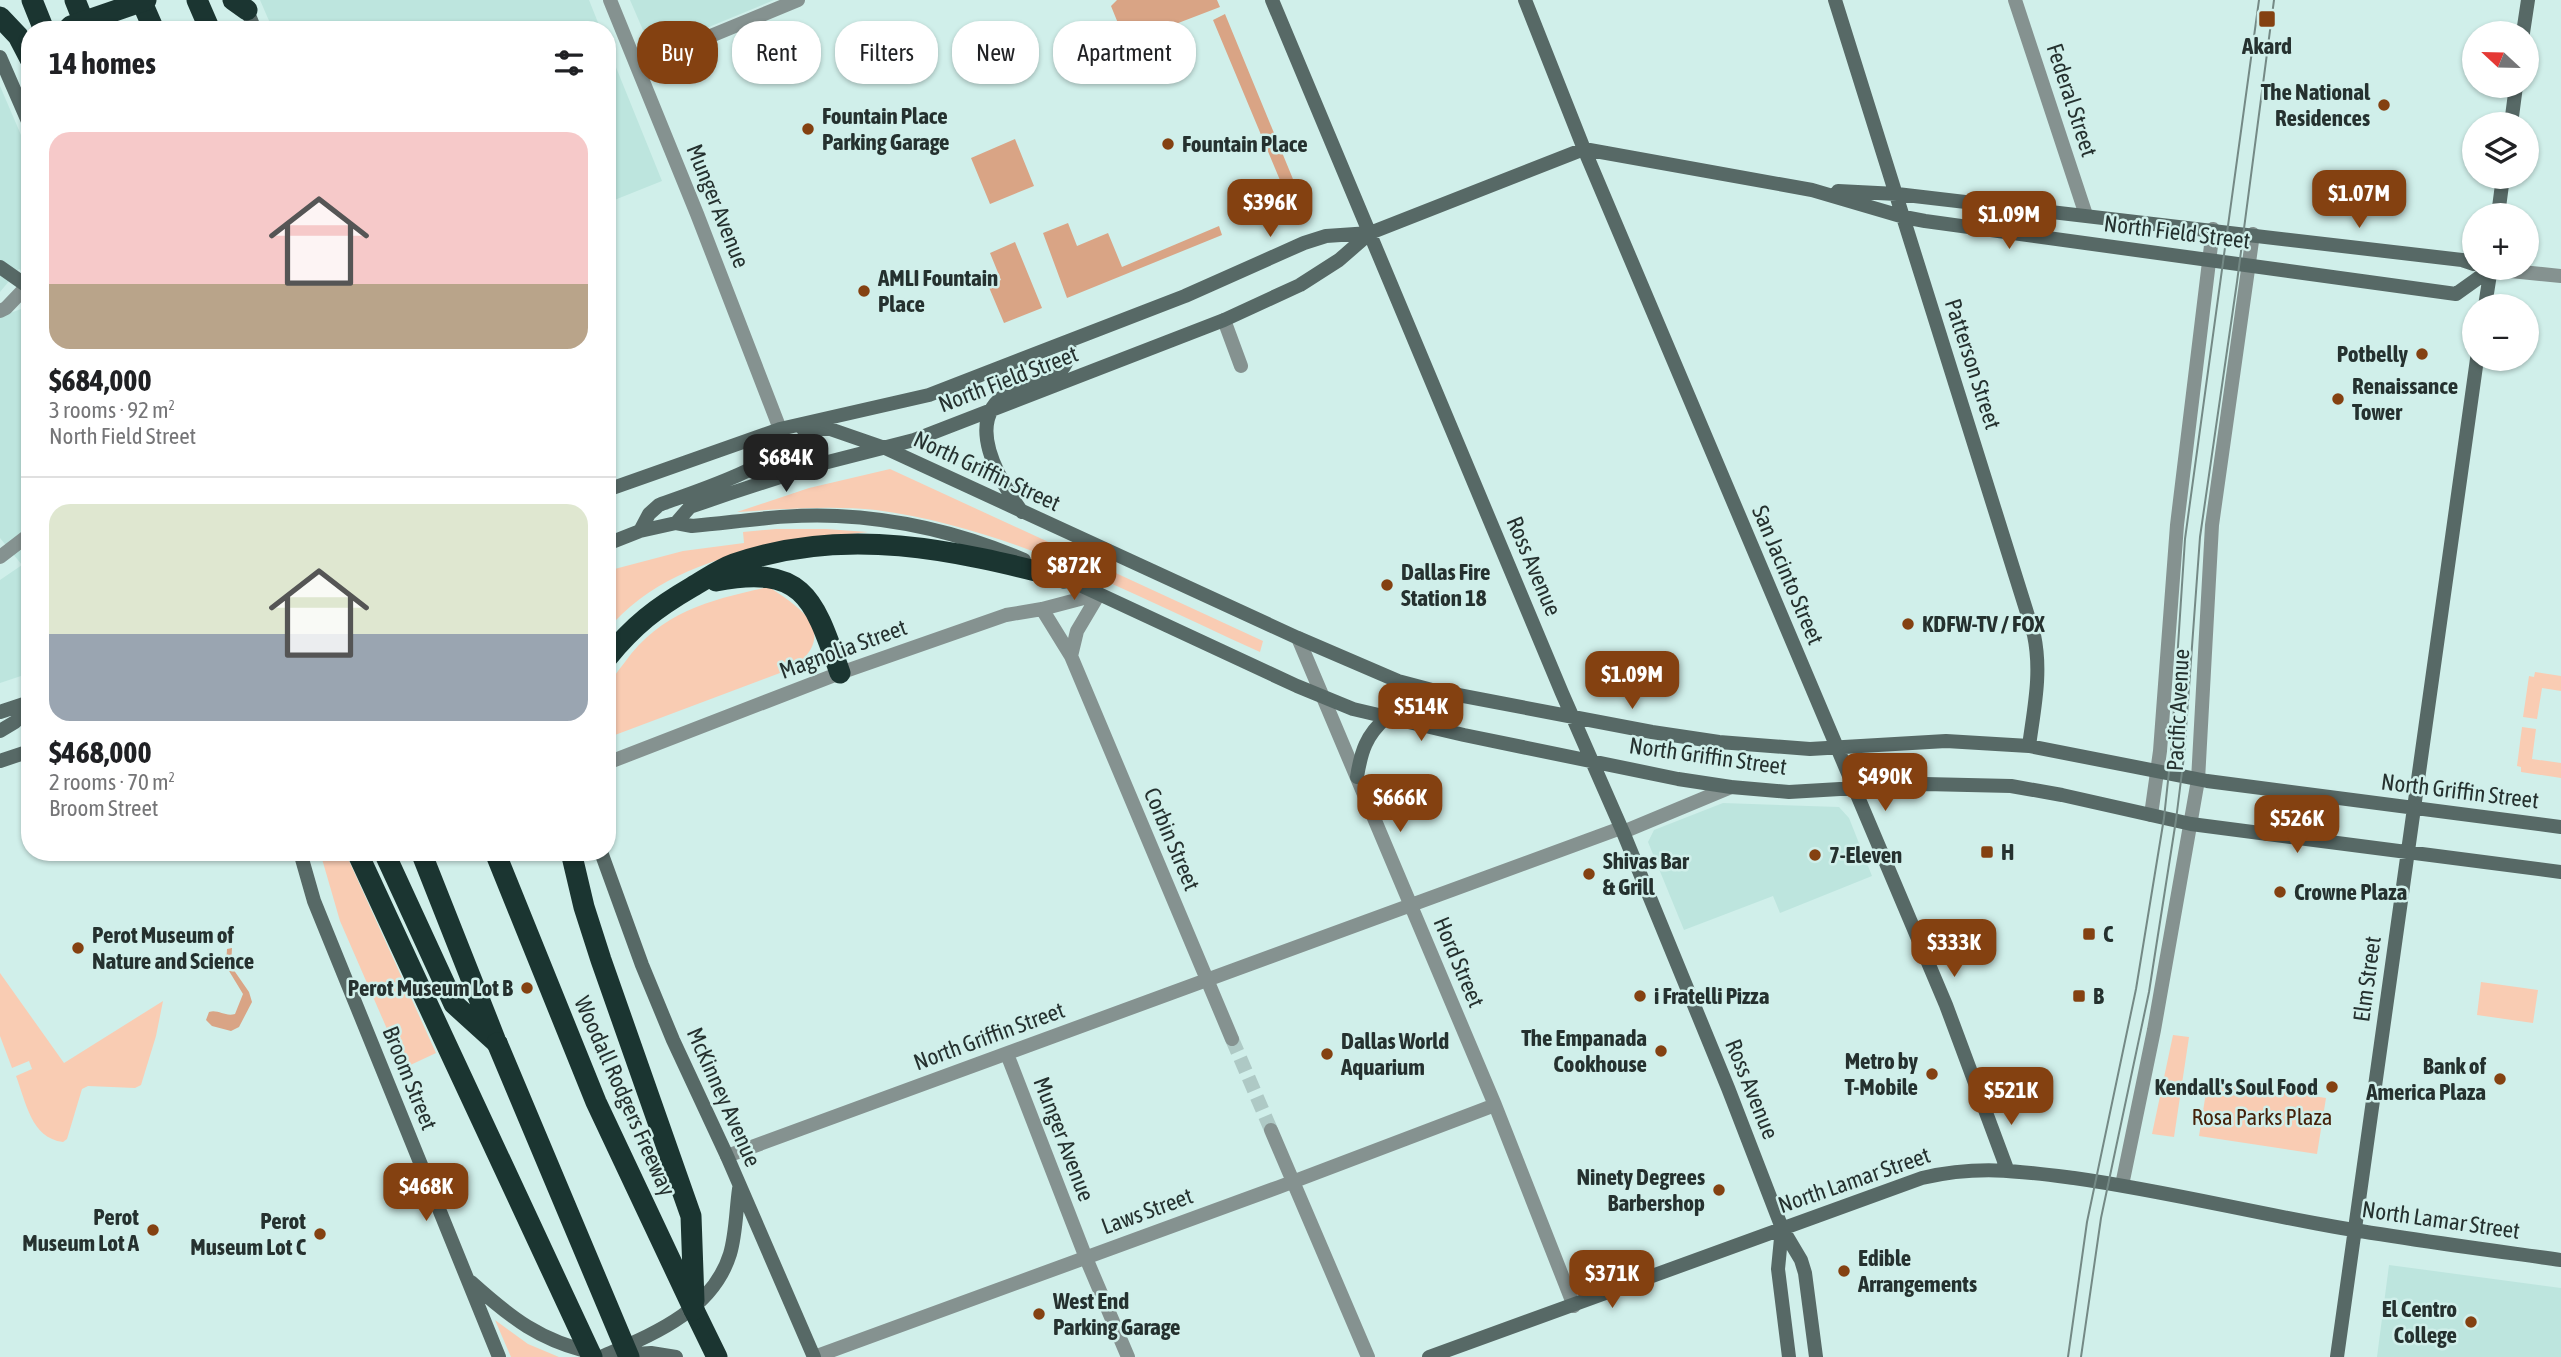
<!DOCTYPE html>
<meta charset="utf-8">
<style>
:root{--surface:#fff;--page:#f6f6f6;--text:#202124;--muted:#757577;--line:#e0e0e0;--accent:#844111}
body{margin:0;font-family:"Asap Condensed",sans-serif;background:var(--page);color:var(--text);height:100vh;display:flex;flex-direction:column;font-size:26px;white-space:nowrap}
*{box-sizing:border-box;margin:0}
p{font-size:23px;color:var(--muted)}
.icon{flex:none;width:38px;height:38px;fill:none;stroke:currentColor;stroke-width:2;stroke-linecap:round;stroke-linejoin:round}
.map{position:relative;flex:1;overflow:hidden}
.details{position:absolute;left:21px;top:21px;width:595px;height:840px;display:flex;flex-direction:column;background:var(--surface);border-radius:28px;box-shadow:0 2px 5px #0004}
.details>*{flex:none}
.banner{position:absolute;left:637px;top:21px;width:665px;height:63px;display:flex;gap:14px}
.needle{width:46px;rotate:292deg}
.controls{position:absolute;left:2462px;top:21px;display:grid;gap:14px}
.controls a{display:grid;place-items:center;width:77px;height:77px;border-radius:50%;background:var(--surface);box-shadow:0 2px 5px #0004;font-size:35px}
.price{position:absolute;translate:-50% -60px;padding:0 16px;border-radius:14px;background:var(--accent);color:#fff;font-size:23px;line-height:46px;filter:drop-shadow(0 2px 4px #0008)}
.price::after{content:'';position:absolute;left:50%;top:42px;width:21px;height:16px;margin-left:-10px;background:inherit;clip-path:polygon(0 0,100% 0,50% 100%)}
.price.current{background:#222;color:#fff}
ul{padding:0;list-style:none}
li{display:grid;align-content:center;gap:14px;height:371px;padding:0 28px}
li+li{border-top:2px solid var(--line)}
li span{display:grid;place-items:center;height:217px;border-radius:21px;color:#555}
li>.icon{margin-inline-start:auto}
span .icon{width:126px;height:126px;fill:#fffc;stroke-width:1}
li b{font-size:30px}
h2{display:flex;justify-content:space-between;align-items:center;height:84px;padding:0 28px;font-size:30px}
.tag{padding:0 24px;border-radius:28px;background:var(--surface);box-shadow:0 2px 5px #0004;font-size:24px;line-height:63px}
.tag.current{background:var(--accent);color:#fff}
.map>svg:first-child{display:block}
.built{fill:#bde5de}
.green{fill:#f9ccb3}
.water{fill:#d9a485}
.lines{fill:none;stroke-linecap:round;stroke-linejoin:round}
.street-tunnel{stroke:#aec9c5;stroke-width:14;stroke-dasharray:14 7;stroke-linecap:butt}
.street{stroke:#859290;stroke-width:14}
.secondary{stroke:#576966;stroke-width:14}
.highway{stroke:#1b3531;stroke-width:21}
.tram{stroke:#748985;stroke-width:2}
.highway-bridge{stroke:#1b3531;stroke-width:21}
.poi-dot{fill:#844111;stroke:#d0efea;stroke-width:2.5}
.labels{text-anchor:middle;stroke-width:5;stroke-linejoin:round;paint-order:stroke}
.poi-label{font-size:23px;font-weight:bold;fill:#25312f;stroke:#d0efea;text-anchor:start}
.street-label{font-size:23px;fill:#25312f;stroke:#d0efea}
.park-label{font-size:23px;fill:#442109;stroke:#d0efea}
</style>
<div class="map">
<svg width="2561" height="1357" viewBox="0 0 2561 1357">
<rect width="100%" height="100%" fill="#d0efea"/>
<path class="built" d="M260,0h329l12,30h-328z
M630,0h144l-99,41 -17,4 -12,-8z
M607,45l55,136 -55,22z
M0,86l30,70v121l-11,-8 -19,23z
M26,307l4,3v363l-30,10v-103l22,-15 -22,-27v-221z
M1723,803l116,4 10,11 23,58 -92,37 -7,-17 -89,34 -36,-88 6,-12z
M2389,1265l172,23v69h-184z"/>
<path class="green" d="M890,469l373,172 -3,11c-125,-56 -248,-124 -384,-142 -44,-5 -95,-1 -139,2l72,-24z
M776,529h50l42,3c-90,11 -198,23 -261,98v-59l76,-20 61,-8 -1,-11z
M769,587c22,15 63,38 37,69 -4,6 -13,10 -18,14l-181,68c0,-14 -3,-34 0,-48 3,-10 12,-20 18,-28 37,-51 86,-62 144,-75z
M2535,672l26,4v15l-19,-3 -5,31 -14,-2 6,-41 5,1z
M2522,727l14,2 -4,30 29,4v15l-40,-6v-5l-4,-1z
M320,852h25l91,201 -32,15 -64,-147z
M0,973l64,90 99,-62 -7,35 -15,49 -6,3 -47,-2 -6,3 -15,50 -4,3c-32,-4 -37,-40 -47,-66l16,-7 -3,-8 -17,7 -12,-32z
M2481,982l57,8 -5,33 -56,-8z
M2173,1035l16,2 -15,100 -22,-3z
M2208,1080l118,18 -9,56 -118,-18z
M495,1320l33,24 31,13h-48z"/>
<path class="water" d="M1117,0h100l3,7 -94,36 -15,-37z
M1225,14l77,187 -55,23 -3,-8 43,-19 -74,-177z
M1015,139l19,47 -44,18 -19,-46z
M1068,223l9,23 31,-13 14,34 97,-41 3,9 -155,63 -24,-65z
M1015,242l27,66 -38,15 -16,-38 13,-5 -11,-27z
M232,948l-1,18 18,26 3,10 -13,25 -8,4 -19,-5 -6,-6 3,-8c9,-3 16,5 26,2l8,-20 -17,-28 1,-17z"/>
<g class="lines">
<path class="street-tunnel" d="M1232,1039l39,91"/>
<path class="street" d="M610,0l87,214 83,215
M2015,0l71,215
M638,66l160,-66
M2491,269l70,7
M0,311l6,-3 21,-22
M1224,320l17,46
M0,557l30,-23
M1042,609l29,47 161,383
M1298,638l197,467 79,201
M1071,656l6,-25 22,-37
M607,763l233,-90 166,-58 36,-6 57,-15
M2151,815l9,-64 17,-226 36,-296
M1623,832l108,-45
M1007,1054l79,204 42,99
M1271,1130l97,227
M727,1156l894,-328
M2122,1185l32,-155 44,-250 14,-255 41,-291
M814,1357l465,-170 216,-82"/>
<path class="secondary" d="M1272,0l290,693 61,139 105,256 54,140 19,32 4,13 11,84
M1525,0l59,149 362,856 61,164
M1835,0l199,635c8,38 0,73 -5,111
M245,5l10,25
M2523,33l5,-33
M0,57l30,69
M2511,124l5,-38
M1838,191l59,3 565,66 12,4
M2498,215l5,-38
M0,267l30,21
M2485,306l6,-38
M803,429h27l55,19 413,190 100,43 34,9 220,42 67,10 91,7 136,-8 83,5 178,35 354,46
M607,490l173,-61 149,-34 256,-99 119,-53 22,-7 44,-3 214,-84 228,41 92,27 21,4 531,73 35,-25
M1022,512c-22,-31 -61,-93 -12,-120 15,-8 36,-10 50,-21 9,-8 10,-19 9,-30
M676,523l16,3c47,-4 97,-13 145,-10 64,3 129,19 187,44
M640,531l9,-17 10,-9c24,-9 92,-31 107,-46 8,-7 11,-20 14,-30
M607,544l33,-13 36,-8 14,-16 38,-13 92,-30 94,-24 310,-120 76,-35 39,-25 31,-27
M1056,574l241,112 56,23 111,26 214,44 53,8 58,5 136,-8 86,2 51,9 129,29 370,48
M0,712l30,-10
M0,731l15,-9 15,-14
M0,761l30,-10
M1357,777c4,-25 9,-42 29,-59
M300,852l14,49 185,456
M601,852l41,113 31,75 54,116 87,201
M1782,1228l-4,41 11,88
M471,1282c40,36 69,59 123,71
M621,1355l30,-2 25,4
M601,1357c50,-22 111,-45 129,-103 6,-20 6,-44 9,-65
M1429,1357l493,-179c56,-13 97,-7 152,0 85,12 167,32 251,47 78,14 157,24 236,35
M2337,1357l140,-998"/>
<path class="highway" d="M32,0l12,30
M75,0l12,30
M141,0l13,30
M197,0l13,30
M233,0l14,10
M0,17l18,19 12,23
M716,581c89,-17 98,19 124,92
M607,658c27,-33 49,-50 85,-71 14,-8 28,-18 42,-23 112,-39 220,-14 330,14
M357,852l64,138
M384,852l70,152 43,39
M421,852l74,187
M694,1310l23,47"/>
<path class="tram" d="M2068,1357l19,-135 49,-233 28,-171 7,-65 14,-214 74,-539
M2081,1357l20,-139 48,-226 27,-172 8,-64 16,-219 37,-255 37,-282"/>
<path class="highway-bridge" d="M67,30l4,-4 75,-26
M495,852l101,250 98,208
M571,852l13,55 17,53 90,256 3,85
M421,990l171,367
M497,1043l132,314"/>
</g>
<g class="poi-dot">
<rect x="2258" y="10" width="18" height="18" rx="3.5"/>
<circle cx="2384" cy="105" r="7"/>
<circle cx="808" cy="129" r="7"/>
<circle cx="1168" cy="144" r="7"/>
<circle cx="864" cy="291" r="7"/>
<circle cx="2422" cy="354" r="7"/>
<circle cx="2338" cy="399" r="7"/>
<circle cx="1387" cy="585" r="7"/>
<circle cx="1908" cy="624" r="7"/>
<rect x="1980" y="845" width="14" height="14" rx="3.5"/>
<circle cx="1815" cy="855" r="7"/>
<circle cx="1589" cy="874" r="7"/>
<circle cx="2280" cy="892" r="7"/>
<rect x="2082" y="927" width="14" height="14" rx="3.5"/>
<circle cx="78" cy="948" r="7"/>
<circle cx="527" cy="988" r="7"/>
<circle cx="1640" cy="996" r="7"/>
<rect x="2072" y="989" width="14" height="14" rx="3.5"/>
<circle cx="1661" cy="1051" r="7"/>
<circle cx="1327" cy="1054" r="7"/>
<circle cx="1932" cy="1074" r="7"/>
<circle cx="2500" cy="1079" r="7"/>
<circle cx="2332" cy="1087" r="7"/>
<circle cx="1719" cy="1190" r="7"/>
<circle cx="153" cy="1230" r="7"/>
<circle cx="320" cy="1234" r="7"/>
<circle cx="1844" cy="1271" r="7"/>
<circle cx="1039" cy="1314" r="7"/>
<circle cx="2471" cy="1322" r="7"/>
</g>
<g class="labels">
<g class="poi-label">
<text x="2267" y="54" text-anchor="middle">Akard</text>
<text x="2370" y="100" text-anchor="end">The National<tspan x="2370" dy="26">Residences</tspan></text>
<text x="822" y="124">Fountain Place<tspan x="822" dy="26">Parking Garage</tspan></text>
<text x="1182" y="152">Fountain Place</text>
<text x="878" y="286">AMLI Fountain<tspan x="878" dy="26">Place</tspan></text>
<text x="2408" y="362" text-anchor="end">Potbelly</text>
<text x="2352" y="394">Renaissance<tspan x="2352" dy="26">Tower</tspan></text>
<text x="1401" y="580">Dallas Fire<tspan x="1401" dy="26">Station 18</tspan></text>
<text x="1922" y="632">KDFW-TV / FOX</text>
<text x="2001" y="860">H</text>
<text x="1829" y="863">7-Eleven</text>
<text x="1603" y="869">Shivas Bar<tspan x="1603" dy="26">&amp; Grill</tspan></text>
<text x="2294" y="900">Crowne Plaza</text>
<text x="2103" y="942">C</text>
<text x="92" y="943">Perot Museum of<tspan x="92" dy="26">Nature and Science</tspan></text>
<text x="513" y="996" text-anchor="end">Perot Museum Lot B</text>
<text x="1654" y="1004">i Fratelli Pizza</text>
<text x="2093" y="1004">B</text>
<text x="1647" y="1046" text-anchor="end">The Empanada<tspan x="1647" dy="26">Cookhouse</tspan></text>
<text x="1341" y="1049">Dallas World<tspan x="1341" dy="26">Aquarium</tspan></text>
<text x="1918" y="1069" text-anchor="end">Metro by<tspan x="1918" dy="26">T-Mobile</tspan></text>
<text x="2486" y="1074" text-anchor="end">Bank of<tspan x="2486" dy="26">America Plaza</tspan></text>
<text x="2318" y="1095" text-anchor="end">Kendall's Soul Food</text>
<text x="1705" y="1185" text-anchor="end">Ninety Degrees<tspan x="1705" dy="26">Barbershop</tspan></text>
<text x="139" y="1225" text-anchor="end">Perot<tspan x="139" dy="26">Museum Lot A</tspan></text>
<text x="306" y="1229" text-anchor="end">Perot<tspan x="306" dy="26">Museum Lot C</tspan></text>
<text x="1858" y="1266">Edible<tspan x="1858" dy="26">Arrangements</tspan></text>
<text x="1053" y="1309">West End<tspan x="1053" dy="26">Parking Garage</tspan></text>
<text x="2457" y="1317" text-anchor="end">El Centro<tspan x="2457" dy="26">College</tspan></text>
</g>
<g class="street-label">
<text transform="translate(2072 100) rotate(72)" y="8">Federal Street</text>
<text transform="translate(718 206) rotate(68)" y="8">Munger Avenue</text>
<text transform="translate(2177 232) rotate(7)" y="8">North Field Street</text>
<text transform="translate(1973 364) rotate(72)" y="8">Patterson Street</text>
<text transform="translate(1008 379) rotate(-21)" y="8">North Field Street</text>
<text transform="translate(987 471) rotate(25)" y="8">North Griffin Street</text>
<text transform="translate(1534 566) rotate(67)" y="8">Ross Avenue</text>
<text transform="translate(1788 575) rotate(67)" y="8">San Jacinto Street</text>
<text transform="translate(843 649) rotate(-20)" y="8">Magnolia Street</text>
<text transform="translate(2178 710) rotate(-87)" y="8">Pacific Avenue</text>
<text transform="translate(1708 756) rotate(8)" y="8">North Griffin Street</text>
<text transform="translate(2460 791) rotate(7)" y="8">North Griffin Street</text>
<text transform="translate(1172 839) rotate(67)" y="8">Corbin Street</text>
<text transform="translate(1459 962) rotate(67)" y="8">Hord Street</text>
<text transform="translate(2367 979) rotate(-82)" y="8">Elm Street</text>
<text transform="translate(989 1036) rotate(-20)" y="8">North Griffin Street</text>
<text transform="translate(410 1078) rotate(68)" y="8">Broom Street</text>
<text transform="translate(1752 1089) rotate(68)" y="8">Ross Avenue</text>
<text transform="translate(625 1096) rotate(66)" y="8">Woodall Rodgers Freeway</text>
<text transform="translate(724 1097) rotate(66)" y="8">McKinney Avenue</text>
<text transform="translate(1064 1139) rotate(69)" y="8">Munger Avenue</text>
<text transform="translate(1854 1180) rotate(-19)" y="8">North Lamar Street</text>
<text transform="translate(1147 1211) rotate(-20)" y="8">Laws Street</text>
<text transform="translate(2441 1220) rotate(8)" y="8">North Lamar Street</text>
</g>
<g class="park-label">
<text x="2262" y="1125">Rosa Parks Plaza</text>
</g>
</g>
</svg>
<div class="controls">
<a><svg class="needle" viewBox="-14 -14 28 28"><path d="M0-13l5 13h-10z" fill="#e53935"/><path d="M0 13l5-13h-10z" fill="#757577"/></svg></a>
<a><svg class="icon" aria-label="layers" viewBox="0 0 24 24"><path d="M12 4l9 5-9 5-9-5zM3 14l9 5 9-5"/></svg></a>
<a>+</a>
<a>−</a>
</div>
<b class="price" style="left:2359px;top:230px">$1.07M</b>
<b class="price" style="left:1270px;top:239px">$396K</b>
<b class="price" style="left:2009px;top:251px">$1.09M</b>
<b class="price current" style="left:786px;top:494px">$684K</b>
<b class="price" style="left:1074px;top:602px">$872K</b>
<b class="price" style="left:1632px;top:711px">$1.09M</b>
<b class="price" style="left:1421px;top:743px">$514K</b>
<b class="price" style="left:1885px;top:813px">$490K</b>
<b class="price" style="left:1400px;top:834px">$666K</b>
<b class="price" style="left:2297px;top:855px">$526K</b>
<b class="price" style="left:1954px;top:979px">$333K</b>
<b class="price" style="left:2011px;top:1127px">$521K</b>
<b class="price" style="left:426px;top:1223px">$468K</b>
<b class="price" style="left:1612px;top:1310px">$371K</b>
<div class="banner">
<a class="tag current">Buy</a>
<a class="tag">Rent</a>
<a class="tag">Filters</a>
<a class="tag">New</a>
<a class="tag">Apartment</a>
</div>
<section class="details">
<h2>14 homes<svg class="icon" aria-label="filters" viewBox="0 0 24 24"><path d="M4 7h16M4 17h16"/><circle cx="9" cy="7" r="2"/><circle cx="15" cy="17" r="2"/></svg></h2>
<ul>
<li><span style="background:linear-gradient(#f6c9c9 70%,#b9a48a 0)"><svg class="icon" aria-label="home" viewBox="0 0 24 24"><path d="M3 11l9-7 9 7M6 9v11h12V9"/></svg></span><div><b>$684,000</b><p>3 rooms · 92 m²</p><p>North Field Street</p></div></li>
<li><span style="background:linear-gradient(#dfe7d0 60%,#9aa5b1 0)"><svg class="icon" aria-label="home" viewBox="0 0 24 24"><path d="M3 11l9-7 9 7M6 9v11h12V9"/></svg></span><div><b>$468,000</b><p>2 rooms · 70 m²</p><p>Broom Street</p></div></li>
</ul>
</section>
</div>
